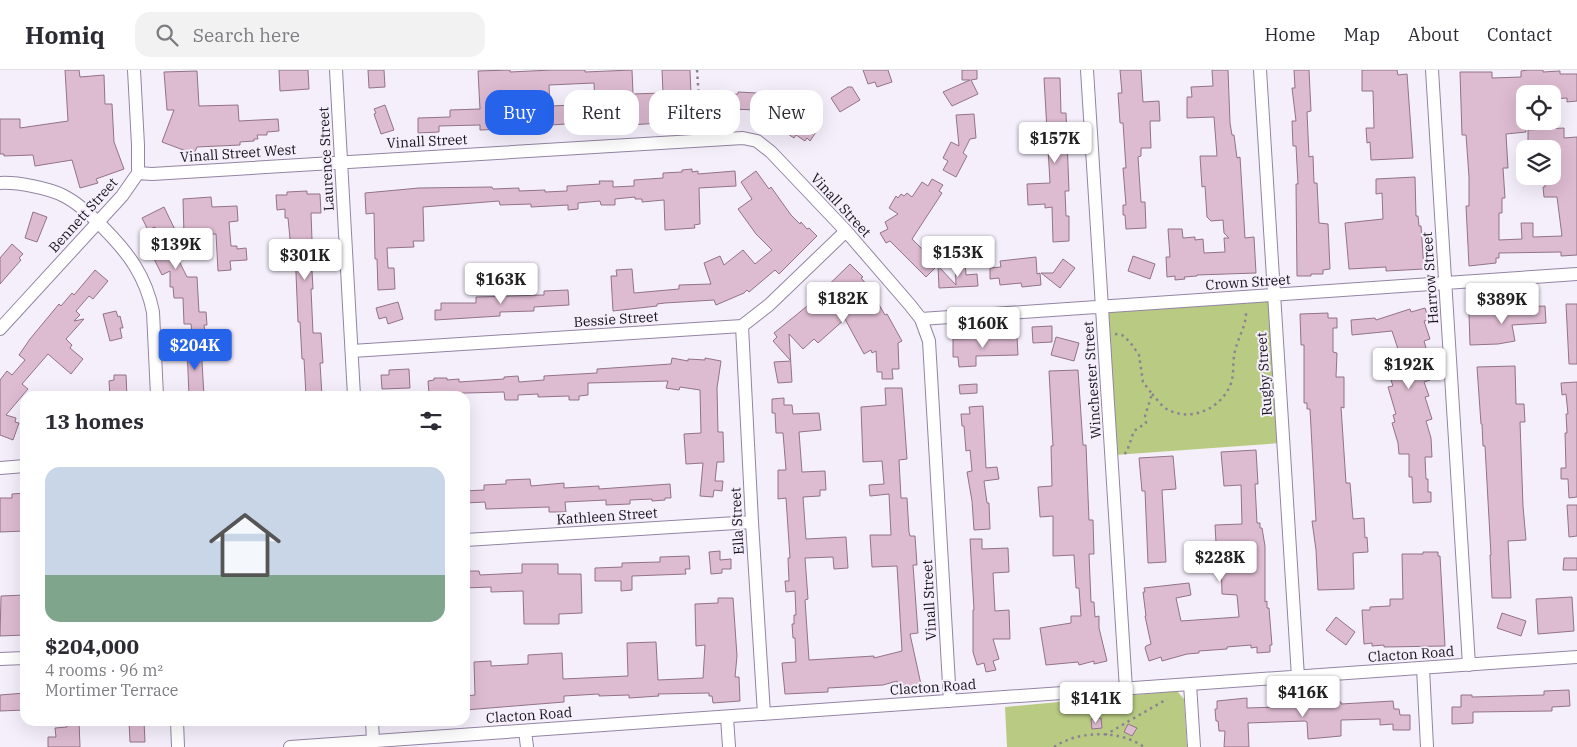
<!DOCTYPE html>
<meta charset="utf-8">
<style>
:root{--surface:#fff;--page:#f2f2f3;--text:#2b2b33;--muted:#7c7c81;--line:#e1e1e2;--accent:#2563eb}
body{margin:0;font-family:"IBM Plex Serif",serif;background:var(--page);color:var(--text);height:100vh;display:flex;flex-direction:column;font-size:19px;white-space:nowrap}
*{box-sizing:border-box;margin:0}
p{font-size:16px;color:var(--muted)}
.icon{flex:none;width:28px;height:28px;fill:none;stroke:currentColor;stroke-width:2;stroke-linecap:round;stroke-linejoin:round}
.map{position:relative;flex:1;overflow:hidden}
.side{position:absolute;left:20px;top:321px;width:450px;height:335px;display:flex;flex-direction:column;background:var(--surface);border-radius:15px;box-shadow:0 5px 20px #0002}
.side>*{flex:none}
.hud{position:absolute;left:485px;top:20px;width:475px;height:45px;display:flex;gap:10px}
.tools{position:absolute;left:1516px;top:15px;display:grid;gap:10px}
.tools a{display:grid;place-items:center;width:45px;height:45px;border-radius:10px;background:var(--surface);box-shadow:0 5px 20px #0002;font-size:25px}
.price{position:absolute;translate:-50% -42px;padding:0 11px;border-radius:5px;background:#fff;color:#222;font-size:16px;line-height:32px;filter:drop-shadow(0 1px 2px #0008)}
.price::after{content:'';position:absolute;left:50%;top:30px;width:15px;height:11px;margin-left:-8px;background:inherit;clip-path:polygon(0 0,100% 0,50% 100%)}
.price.selected{background:var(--accent);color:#fff}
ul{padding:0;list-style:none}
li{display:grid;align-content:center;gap:10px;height:265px;padding:0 25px}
li span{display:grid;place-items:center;height:155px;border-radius:15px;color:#555}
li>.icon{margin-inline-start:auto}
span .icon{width:90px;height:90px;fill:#fffc;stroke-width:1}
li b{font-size:21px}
h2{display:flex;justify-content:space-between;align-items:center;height:60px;padding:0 25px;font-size:21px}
.pill{padding:0 18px;border-radius:15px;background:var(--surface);box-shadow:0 5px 20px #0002;font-size:18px;line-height:45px}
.pill.selected{background:var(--accent);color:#fff}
header{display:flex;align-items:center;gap:30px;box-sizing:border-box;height:70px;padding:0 25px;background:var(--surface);border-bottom:1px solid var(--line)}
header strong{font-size:24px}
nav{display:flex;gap:28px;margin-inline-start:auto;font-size:18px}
.search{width:350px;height:45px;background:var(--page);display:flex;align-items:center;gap:12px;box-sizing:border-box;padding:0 18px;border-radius:15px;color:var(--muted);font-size:19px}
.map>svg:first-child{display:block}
.green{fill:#b9cb82}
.building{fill:#ddbbd1;stroke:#927387;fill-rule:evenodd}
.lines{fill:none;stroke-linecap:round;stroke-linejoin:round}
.minor-casing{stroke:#9384a2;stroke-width:14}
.path{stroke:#8b8592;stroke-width:2.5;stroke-dasharray:2.5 4;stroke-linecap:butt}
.minor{stroke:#fff;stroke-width:12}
.labels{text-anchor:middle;stroke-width:4;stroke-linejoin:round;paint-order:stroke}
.street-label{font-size:14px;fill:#19131f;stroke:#f5effc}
</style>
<header>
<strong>Homiq</strong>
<div class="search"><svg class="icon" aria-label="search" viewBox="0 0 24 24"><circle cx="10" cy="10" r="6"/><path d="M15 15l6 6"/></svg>Search here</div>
<nav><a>Home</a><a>Map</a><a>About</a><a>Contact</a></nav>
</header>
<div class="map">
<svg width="1577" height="677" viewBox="0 0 1577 677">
<rect width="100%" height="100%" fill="#f5effc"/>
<path class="green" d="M1272,226l9,147 -166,12 -10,-148z
M1177,621l7,8 3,48h-180l-2,-40z"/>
<path class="building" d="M65,0h14l1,7 24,-2 1,29h7l2,38 10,27 -28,10 2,4 -18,5 -8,-28 -37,6 -2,-11 -29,1v-2h-4v-35h20v9l48,-7z
M279,0h29l1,19 -29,2z
M368,0h16l1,17 -16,1z
M510,0v2l42,-2h33v2l47,-2 1,24 30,-1 -1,-23h28l1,24 2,-1v4l45,-3v-2l19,1 -1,17 -25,-1v2l-37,3v7l-98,6v-5l-45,3v2l-71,3v-5l-41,1v6l-21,1v-15l32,-1v-7l30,-1 -2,-38zM594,13l1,24 -19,3 -1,-5 -25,1 -1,-21z
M863,0h25l4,12 -15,5 -2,-5 -7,2z
M962,0h15v9l-6,1 7,14 -26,12 -9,-14 27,-12h-8z
M1120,0h21l2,32 16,-1 1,20h-10l1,27h-10v8l-3,1 3,45h4l1,26 -20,1 -1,-14h-2v-10h3l-3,-37h3l-3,-45h-3l-2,-30h4z
M1212,0h16l2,53 2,12h2l3,23 3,-1 5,81 9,-1 2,36 -59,2v1l-13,1 1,2 -10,1v-4l-8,1 -1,-20h4l-2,-28h14l1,9 12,-1v3l8,-1 1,14 21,-1 -1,-14h5l-5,-5 -1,-13 -12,1 -4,-4 -2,-31 -3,1 -2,-31h17l-3,-39 -27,1v-21h5l-1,-10 22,-1z
M1294,0h15l2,41 -4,1 2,45 4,-1 1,27h3l2,40 9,1 2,45 -7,1v4h-12v2h-14l-1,-92h2l-2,-38h-3l-1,-25h4l-4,-33h3z
M1362,0h35l1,5 9,-1 6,84 -42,2 -1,-18 -3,1 -1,-15h8l-1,-37h-11z
M1528,0h15v2l17,-1v3h17v27l-10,1v-4l-15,1v-5h-6v-2l-25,2 2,20 2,-1 1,19 -20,2 2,34h-5l2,30h-3v15h-3v27l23,-1 -1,-16h12v14l29,-1 -5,-39h-13l-1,-10h2v-11h7v-27h-24v-19l36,-2v10l13,-1v118l-16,1v-4l-62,1v5h-3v5l-27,3 -3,-60h3v-29l-3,-42h-4l-2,-63h32v6l29,-1v-6z
M197,1l2,35 39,-1 1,16 39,-2 1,12 -12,1v3h-10l1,4h-4v2l-14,1v3l-43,2 -3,7 -32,-12 12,-32h-7l-3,-38z
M1044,8h16l1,35h5l3,78h-4l1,25h3v25l-16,1 -1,-35 -7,1v-4l-17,1 -1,-21 23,-1z
M848,17h4l8,13 -20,12 -9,-14z
M782,21l18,12 -7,10 25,16 -8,12 -3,-3 -2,3 -9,-6 -2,3 -23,-15 8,-12 -7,-4z
M385,35l9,25 -13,4 -7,-20 2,-1 -2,-4z
M974,44l2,24 -6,1 -7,14 4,3 -11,21 -13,-7 5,-9 -5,-3 8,-16 8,4 -3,-31z
M692,99v3l6,-1v3l37,-3 1,15 -37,2 1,36 -6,1 1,3 -30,2 -1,-30 -22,2v-3h-7v-2l-20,2v6h-14l-1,-4 -22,2v6l-10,1v-5l-37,2v-3l-31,1 -1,-4 -76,6 1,34h-11l1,6 -27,1 1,20h6l1,21 -17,1 -1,-31h-2l-1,-46 -8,1 -1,-21 54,-5 73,-1 1,2 26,-1v3l26,-1v2l22,-1v-5l33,-2 -1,-3h14v6l21,-1v-6l29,-2v-5l19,-1v-2z
M756,101l13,18 2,-2 20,28 9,9 1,-2 6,7 2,-1 8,8 -38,38 -4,-4 -26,22 -2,-2 -3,3 -28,12 -2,-5 -49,3 -8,1v2l-44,5 -2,-35h6l-1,-6 16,-1 2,24 45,-4v-4l32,-1 -7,-21 16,-7 4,9 19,-15 12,14 17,-14 -16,-16 -18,-25 14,-10 -11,-17z
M1415,107l1,39h2l1,10h2l3,43 -38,2v-4l-37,2 -4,-46 38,-4 -1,-26 -6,1v-15z
M932,109l11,6 -4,6 3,2 -30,46 26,26 -12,12 -36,-36 -4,2 -6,-10 8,-4 -3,-7 13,-8 -9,-6 7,-12 2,2 3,-4 3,2 3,-3 5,4 10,-15 6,4z
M307,121v3h13l1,19h-10l1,27h-8l2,25 3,-1 1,7h2l1,18h-2l2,44h8l2,30h-3l2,33h-16l-2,-37h-2l-2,-37h-2l-3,-73h-4l-3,-31h-3v-9l-8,1 -1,-15h11v-3z
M211,127l1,10 25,-1 1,15 -9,1 2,24h6v3l9,-1 1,12 -17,1 1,9 -13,1 -2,-37 -32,1 -1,-36z
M164,137l14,29h-7l8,17 -3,2 11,22h10l2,35h7l1,13h-3l1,8 -13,1 -1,-10h-7l-1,-26h-9l-1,-11h-3v-16l-8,4 -12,-24 13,-7 -8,-17 -7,3 -6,-12z
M33,142l14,5 -10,25 -12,-4z
M12,174l11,10 -4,4 2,2 -21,24v-26z
M1133,186l22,8 -5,15 -22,-8z
M1036,187l1,17 3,-1 1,12 -19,2 -1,-4 -21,2 -1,-7 -9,1v-11l11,-1 -1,-6z
M1063,189l12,9 -15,20 -19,-15h12z
M955,191h10l1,14 11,-1 1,12 -39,2 -1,-22 18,19z
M850,194l13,13 -2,1 7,8 17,29 2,-1 15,27 -4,2 1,26h-7l1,10h-11v-7h-5l-1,-21 -4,2 -1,-3 -7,4 -19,-35 -27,24 -4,-4 -11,10 -14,-15 3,48 -14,1 -4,-21 17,-1 -18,-20 4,-4 -3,-4 32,-26z
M95,200l13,11 -15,18 -4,-3 -13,15 4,4 -6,6 10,-2 -18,20 6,6 -2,3 13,11 -12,15 -23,-20 -26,30 6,5 -22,26 10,3 -1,4 4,1 -6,17 -13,-5v-55l7,-9 5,4 13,-15 -6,-5 11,-16 29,-35 2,2 11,-13 2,2z
M568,220l1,15 -35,2v4l-34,1v4l-65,4v-10h6v-7h35v-6l68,-2v-4z
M398,232l5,17 -15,5 -2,-7 -7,2 -3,-11z
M1566,234h11v60h-8z
M1545,236l1,17 -34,2 3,16 -17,3 -28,1 -1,-31 24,-1 29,-5v-1z
M1425,238l4,12 -5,1 6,18 -6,2 5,17 -5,2 6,20 -6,2 5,14 -4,1 7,22 -6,2 5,17 1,19h-7l1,22h2v13h3v10l-18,1 -1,-26h-3v-23h-10l-1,-11 -6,-20 3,-1 -2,-7 3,-1 -8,-27 5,-1 -2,-6 4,-1 -1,-4 7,-2 -5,-17 4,-1 -8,-24 -40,4 -1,-15 24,-2 1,2 34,-11 1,3z
M116,241l2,6 2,-1 3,12h-3l2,10 -12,3 -7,-27z
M1328,243v5h9v10h-4v24l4,1 -1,24h8v31l-3,-1 5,76h4l3,36 11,-1 1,20 2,-1 1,15 -15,1 1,36 -36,1 -2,-40 -4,-29h4l-6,-112h-3v-6h-3v-58h-3l-1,-31z
M1052,256v16l-19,1 -1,-16z
M1017,267l1,18 -42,1v10l-17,1 -1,-10h-5v-18z
M1056,267l23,6 -5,18 -23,-6z
M201,275l3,51h-15l-2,-50z
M672,288l16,3v-2l17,1v-2l16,3 -4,27 1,44h5l1,30h-7l-2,19h8l-1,10 -8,-1 -1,7 -13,-1 3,-33 -17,1 -2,-30 17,-1 -1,-43 -20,-3 -1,3 -13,-2 2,-7 -80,2v12l-9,1v4h-10v-4l-31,1v-3l-20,1v5h-13l-1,-8 -75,2 -1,-13 6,-1v-2h13v2l12,-1v3l45,-3v-2l14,-1 1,6 25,-2v-4l53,-3v-4l74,-5z
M1515,296l1,38h8l1,18h-5l3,84 3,34 -18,1 3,57h-19l-2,-43h1l-6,-109h-2l-1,-22h-1l-4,-57z
M409,299l1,19 -28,1 -1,-14h8v-5z
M1078,300l5,75h3l3,75h4l1,34h-5l2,48h3l1,15 4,-1v12l8,33 -13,3v-3l-15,4 -1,-3 -32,3 -6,-37 31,-5v-7h10l-2,-28h-3l-2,-33 -21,1v-40l-13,1 -2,-30 14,-1 -1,-40h2l-4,-75z
M114,305h12l1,21h-17l-1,-15 5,-1z
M1577,312v115l-8,1 -1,-19h-7v-11h5l-1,-35h2l-1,-19h2l-2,-20 -4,1 -1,-12z
M977,314v9l-17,1 -1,-9z
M885,318h17l5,71 -8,1 2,38h6l2,34 1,4h5l2,29h-4l5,68 -8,1 12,55 -22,5 -3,-13 -14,4 -55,3v4l-43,2 -3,-31 14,-1 -1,-24h-2l-1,-14h2v-9h2l-1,-24 -9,1 -1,-11h4l-1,-23h2l-4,-60 -8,1v-29h8l-3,-37h-7l-1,-20h-3v-14l12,-1v7h8l1,9 26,-1 2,17 -22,2 3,40 23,-1 1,19h-6v6l-17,1 3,42 40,-2 2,31 -14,1 -1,-12 -28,1 3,41 -3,1 4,60 65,-4v2l28,-7 -5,-85 -25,1 -2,-32h21l-2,-41 -19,2 -1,-11 15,-1 -2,-23 -19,1 -2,-55 25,-2z
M983,336l3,62 11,-1 2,12 -15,2 3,22h2l1,26 -16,1 -2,-29 -5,-29 5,-1 -2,-21 -4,1 -2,-25h-2l-1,-12h9l-1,-7z
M1256,380l2,34h-3l2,39h3v5h2l3,18v56l2,-1v7h2l3,37h-2v7l-13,1v-6l-6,1v-3l-24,2v2l-28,2v2l-12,1 -25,7 -1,-4 -12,4 -4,-13 1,-2 5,-2 -6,-28h1l-3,-24h2l-1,-4 45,-5 2,12 -15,3 5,23 58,-4 -2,-22 -15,-1 -1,-34h-4l-2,-35 27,-1 -1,-39 -17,1 -3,-34z
M1173,386l3,33 -14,1 4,72 -18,1 -3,-72h-3l-3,-33z
M530,409l1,7 33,-3v5l35,-2v3l71,-5 1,14h-6v2l-13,1v-2l-22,1v4l-24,1v-5l-41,2 1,10h-17v-5l-63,2 -1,-7 -20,1v-12l19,-1v-5l22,-1v-4z
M25,423v38l-25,1v-34h12v-4z
M1567,435h10v31l-8,1z
M970,469h12v10l26,-1 1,24 -16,1 2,38 14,-1 1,29h-17l6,20 -6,2 3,9 -10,2 -2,-9 -7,2 -4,-13v-42h1z
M720,481v9l11,-1v10h-9v4l-11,1 -2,-22z
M1423,482h15v4h2l5,90 -61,1v-2l-12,1v-3l-8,1 -2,-34h8v-3l20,-1v-7h13l-1,-45h21z
M689,486l1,13h-5l1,5 -54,2v14l-11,1v-10h-26v-13l27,-1v-4l38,-1v-5z
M1564,488h13v12h-14z
M522,494h36v10h23l1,39 -23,1v10h-35l-1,-33 -32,1v-5l-26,1v-17h14l1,4 42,-2z
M25,525v40l-25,1 1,-40z
M1572,527l2,34 -36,3 -2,-35z
M718,528h15l4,58 -2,21h4l1,24 -27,2 -1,-7h-3v-3l-51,1 1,2 -30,2v-3l-30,1v-2l-35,2v6l-99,8v-14l10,-1 -1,-33 17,-1v5l37,-2v-9l34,-2 1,26 65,-3 -1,-33 29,-1 2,38 45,-2 2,-33 -9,1 -1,-42 23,-1z
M1502,543l24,8 -5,15 -24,-8z
M1336,547l19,15 -9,13 -20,-15z
M1569,620l1,16 -18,1v4l-79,1v11l-21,1v-17h9v-12h11v2l72,-2v-4z
M25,623v17l-25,1v-16z
M1247,628v10l63,-2v-1l5,-1v-4h18v2h8v2l52,-3 1,8h5l1,6h10v15h-17v-6l-13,1v-6l-39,1v16l-33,3 -1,-17 -2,-1 -57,2 1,24h-25l1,-16h-6l-1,-10h-2l-1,-12h2v-8z
M1101,648l1,10 -10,1 -1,-10z
M66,651h13l1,26h-32v-10h8l-1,-9 12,-1z
M129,651h15l1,21h-15z
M1128,654l9,4 -5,8 -8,-4z"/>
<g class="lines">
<g class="minor-casing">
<path id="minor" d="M336,0l18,326
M1087,0l39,619
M1260,0l38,607
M1432,0l37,595
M138,103l14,1 591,-36 14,3 14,11 75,79 64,74 11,14 8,22 21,360
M0,113c17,-1 49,5 64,13 22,11 58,49 71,70 8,13 15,31 18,46l4,84
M921,249l656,-45
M742,256l10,196 12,192
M0,259l122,-133 16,-23v-28l-4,-75
M352,281l390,-25 27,-21 77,-74
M0,398l25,-2
M465,470l287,-18
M0,589l25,-1
M1423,598l4,79
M1190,614l4,63
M727,647l2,30
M177,651l1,26
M372,651l1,20
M525,661l2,16
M290,677l1287,-90"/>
</g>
<path class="path" d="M697,0l4,59
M1115,264l7,1 8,7 9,13 4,27 9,12 -7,22 1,7 -12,8 -7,20 -4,5
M1152,324c4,4 8,10 13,14 24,15 54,2 65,-22 5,-12 2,-24 5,-35 3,-14 12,-26 11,-41
M1105,665l62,-36
M1054,677c25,-17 66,-17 90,0"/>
<use href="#minor" class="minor"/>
</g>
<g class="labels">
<g class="street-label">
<text transform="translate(427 71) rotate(-3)" y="5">Vinall Street</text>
<text transform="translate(238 83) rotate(-4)" y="5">Vinall Street West</text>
<text transform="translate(326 89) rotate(-93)" y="5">Laurence Street</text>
<text transform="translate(841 135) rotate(47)" y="5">Vinall Street</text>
<text transform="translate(83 145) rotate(-48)" y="5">Bennett Street</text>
<text transform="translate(1430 208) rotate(-94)" y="5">Harrow Street</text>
<text transform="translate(1248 212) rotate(-4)" y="5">Crown Street</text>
<text transform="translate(616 249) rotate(-4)" y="5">Bessie Street</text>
<text transform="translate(1264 304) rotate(-94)" y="5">Rugby Street</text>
<text transform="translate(1092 310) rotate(-94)" y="5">Winchester Street</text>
<text transform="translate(607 446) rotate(-4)" y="5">Kathleen Street</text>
<text transform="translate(737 451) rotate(-93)" y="5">Ella Street</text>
<text transform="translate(929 530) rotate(-93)" y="5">Vinall Street</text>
<text transform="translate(1411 584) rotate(-4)" y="5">Clacton Road</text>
<text transform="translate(933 617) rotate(-4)" y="5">Clacton Road</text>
<text transform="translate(529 645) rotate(-4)" y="5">Clacton Road</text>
</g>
</g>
</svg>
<div class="tools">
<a><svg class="icon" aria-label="locate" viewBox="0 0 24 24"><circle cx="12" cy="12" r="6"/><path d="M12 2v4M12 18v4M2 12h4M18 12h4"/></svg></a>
<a><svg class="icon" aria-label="layers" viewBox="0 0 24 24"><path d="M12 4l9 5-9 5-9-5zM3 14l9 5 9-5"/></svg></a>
</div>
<b class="price" style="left:1055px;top:94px">$157K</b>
<b class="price" style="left:176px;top:200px">$139K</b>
<b class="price" style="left:958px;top:208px">$153K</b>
<b class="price" style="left:305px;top:211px">$301K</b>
<b class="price" style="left:501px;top:235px">$163K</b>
<b class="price" style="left:843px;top:254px">$182K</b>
<b class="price" style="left:1502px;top:255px">$389K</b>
<b class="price" style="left:983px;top:279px">$160K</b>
<b class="price selected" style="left:195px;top:301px">$204K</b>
<b class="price" style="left:1409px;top:320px">$192K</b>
<b class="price" style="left:1220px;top:513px">$228K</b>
<b class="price" style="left:1303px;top:648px">$416K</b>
<b class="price" style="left:1096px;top:654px">$141K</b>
<div class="hud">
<a class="pill selected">Buy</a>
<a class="pill">Rent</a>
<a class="pill">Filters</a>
<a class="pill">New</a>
</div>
<section class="side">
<h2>13 homes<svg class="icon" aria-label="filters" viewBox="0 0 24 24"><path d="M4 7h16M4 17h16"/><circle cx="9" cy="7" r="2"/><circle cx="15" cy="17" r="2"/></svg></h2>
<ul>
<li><span style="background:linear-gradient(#c9d6e8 70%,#7fa58c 0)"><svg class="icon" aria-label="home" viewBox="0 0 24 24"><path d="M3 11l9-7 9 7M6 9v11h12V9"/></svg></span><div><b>$204,000</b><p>4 rooms · 96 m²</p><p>Mortimer Terrace</p></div></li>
</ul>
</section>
</div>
